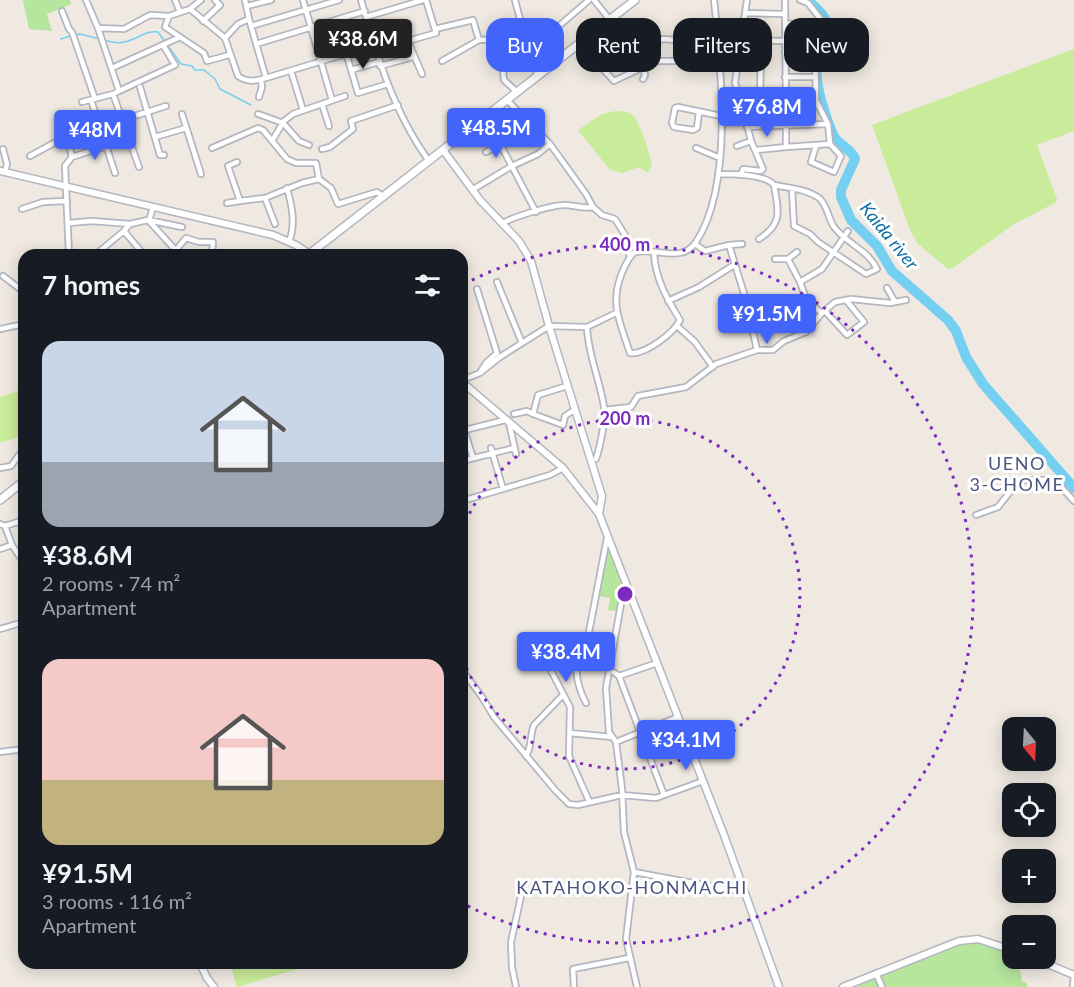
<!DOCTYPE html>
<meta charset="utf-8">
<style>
:root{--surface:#171b24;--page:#20242c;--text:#f1f3f6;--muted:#9ea1a6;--accent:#4264fb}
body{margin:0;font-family:Lato,sans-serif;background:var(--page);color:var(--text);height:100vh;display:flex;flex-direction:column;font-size:22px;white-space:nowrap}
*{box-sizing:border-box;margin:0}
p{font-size:20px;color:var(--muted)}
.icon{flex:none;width:33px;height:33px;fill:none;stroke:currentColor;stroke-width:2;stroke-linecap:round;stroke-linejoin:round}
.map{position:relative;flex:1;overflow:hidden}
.panel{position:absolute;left:18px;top:249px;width:450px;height:720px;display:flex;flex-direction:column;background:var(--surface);border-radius:18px;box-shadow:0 3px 15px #0003}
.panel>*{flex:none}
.banner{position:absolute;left:486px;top:18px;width:498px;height:54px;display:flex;gap:12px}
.needle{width:39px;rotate:162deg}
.controls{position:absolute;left:1002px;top:717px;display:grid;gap:12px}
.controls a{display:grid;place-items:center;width:54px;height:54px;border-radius:12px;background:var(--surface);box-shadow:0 3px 15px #0003;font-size:30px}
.price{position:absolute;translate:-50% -51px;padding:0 14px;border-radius:6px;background:var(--accent);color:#fff;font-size:20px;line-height:39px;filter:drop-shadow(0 2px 3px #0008)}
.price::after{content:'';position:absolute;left:50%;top:36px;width:18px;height:14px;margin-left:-9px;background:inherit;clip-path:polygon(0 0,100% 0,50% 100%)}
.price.active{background:#222;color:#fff}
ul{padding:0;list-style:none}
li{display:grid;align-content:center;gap:12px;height:318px;padding:0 24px}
li span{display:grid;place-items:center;height:186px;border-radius:18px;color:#555}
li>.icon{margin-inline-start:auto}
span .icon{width:108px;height:108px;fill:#fffc;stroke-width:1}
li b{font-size:26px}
h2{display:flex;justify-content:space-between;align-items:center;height:72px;padding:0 24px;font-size:26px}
.tag{padding:0 21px;border-radius:18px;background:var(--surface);box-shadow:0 3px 15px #0003;font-size:21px;line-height:54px}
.tag.active{background:var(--accent);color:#fff}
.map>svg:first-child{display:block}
.green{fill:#b6e59e}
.pitch{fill:#c9ec9a}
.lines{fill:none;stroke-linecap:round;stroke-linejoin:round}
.stream{stroke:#75cff0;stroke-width:1.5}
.river{stroke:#75cff0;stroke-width:10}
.minor-casing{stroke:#b4b7c1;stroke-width:8}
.tertiary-casing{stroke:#b4b7c1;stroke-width:9}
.secondary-casing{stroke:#b4b7c1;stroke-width:10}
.minor{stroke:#fff;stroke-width:4.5}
.tertiary{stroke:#fff;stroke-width:6}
.secondary{stroke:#fff;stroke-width:7}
.ring{fill:none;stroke:#7b2cbf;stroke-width:3;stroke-dasharray:3 6}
.labels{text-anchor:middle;stroke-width:6;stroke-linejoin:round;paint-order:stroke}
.water-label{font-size:18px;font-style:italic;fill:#0d6fa3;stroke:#fff}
.neighbourhood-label{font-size:18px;letter-spacing:1.5px;fill:#4d5680;stroke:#fff}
.centre{fill:#7b2cbf;stroke:#fff;stroke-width:3}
.ring-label{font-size:18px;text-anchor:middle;font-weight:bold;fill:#7b2cbf;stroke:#fff;stroke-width:6;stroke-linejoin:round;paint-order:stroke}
</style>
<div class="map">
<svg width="1074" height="987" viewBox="0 0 1074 987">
<rect width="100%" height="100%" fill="#efe9e1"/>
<path class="green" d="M23,0h47l1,4 -24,10 5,17 -23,-2z
M609,547l14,38 -7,26 -8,-1 2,-12 -11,-2z
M978,939l34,11v8l9,1 -4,4 5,14 -1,4 6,2v4h-170l32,-17 78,-29z"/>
<path class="pitch" d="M1074,49v82l-37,14 20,54 -2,4 -41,21 -61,44 -5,1 -30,-25 -8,-14 -38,-105z
M616,111c5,0 11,0 15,3 10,7 18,39 21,51l-4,8 -9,-6 -17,6 -12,-3 -32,-40 24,-16z
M24,389v46l-24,8v-46z
M230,963h77l1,3 -71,21z"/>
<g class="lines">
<path class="stream" d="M75,35l5,-1 20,5
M61,39l9,-3
M104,40c7,2 14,4 20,2 13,-2 21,-12 34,-10l23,32 11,2 3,4h9l11,9 5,10 31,16"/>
<path class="river" d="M808,0l14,14 6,10c-2,15 -9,28 -11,42 -3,18 9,52 16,69 5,10 18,13 22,24l-14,31v7l10,23 26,26 15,25 56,49 8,11 10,26 17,27 91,104"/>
<g class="minor-casing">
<path id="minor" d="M86,0l12,28 21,63 -6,3 26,73
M175,0l5,12
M245,0l4,19 17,59
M303,0l29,100
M361,0c16,56 33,113 68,161
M515,0l16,61 7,14
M594,0l16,20
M247,6l24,-6
M190,9l35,29
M62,11l7,18 3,3 23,67
M746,13l39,1
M169,16l-4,11 39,26 3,8 22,-6
M366,17l57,-17
M249,19l-11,5 -13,14 13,38c10,7 17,5 28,2l109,-33
M203,21l17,-16 -5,-5
M785,24l37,-1
M251,26l88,-26
M98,28l26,1 26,-14 19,1 21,-7 11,-9
M435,29l38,-9 6,20
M552,32l37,-32
M742,40l43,1
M408,41l14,33
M256,44l109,-33
M376,50l60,-17 -10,-33
M785,52l30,1
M346,53l12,40 30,-9
M442,61l37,-21 23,-1c2,15 0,27 2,41l13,12
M656,61h30l-1,-21
M380,66l33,-9
M600,66l14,15 42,-20 -2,-15 1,-4 8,-3 56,4
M643,66l2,9 -2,4
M112,68l68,-31
M351,70l28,-8
M291,71l12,39
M785,77h30
M140,87l20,68h4
M119,91l56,-26 -12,-20
M259,97l3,-10 -1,-7
M91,100l24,73
M507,100l43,44 36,50 7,13 9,8 13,4 10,16 5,22
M82,102l31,-8
M760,103l1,-63
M322,104l7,22
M722,105l20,-2 -7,-20 12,-83
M699,112l-2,16 -4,2 -19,-3 -2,-4 3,-15 3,-1 43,9
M182,114l19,60
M258,114l25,9 16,18 10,4
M524,117l-26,23 38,72
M122,120l44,-14
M61,122l6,14 5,21
M747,127l81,-3
M155,137l31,-9
M272,141l12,-20 9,-7 52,-18
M737,146l14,-5
M816,146l-5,16 23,10 7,-16 -11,-12
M786,147l44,-3 -2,-20 -12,-23 -1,-48 9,-22 -2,-10 -14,-18 -8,-3
M212,148l46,-20 5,2 24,29 9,4h20l3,16
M696,148l24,10
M3,149l4,15 -2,8
M322,149l8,-2 23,-18 -2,-8 47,-16
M756,150l30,-3v-45l30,-1
M486,152l15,-8
M30,156l37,-20 32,-12
M237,162l-9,4 12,35 25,-3 37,-15 17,-4 12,9 7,16 39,-12 7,5
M718,174c15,0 47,0 56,11 15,3 32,4 45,13 8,6 9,20 15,29 12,16 34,23 43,42l-11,5 -48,-32 -8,-8 -16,-8 -2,-37
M741,175l2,-6 18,2 2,-2 -12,-28 -9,-38 44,-1 -1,-102
M287,188c5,18 9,36 2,54
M472,190l40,-24 26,-12 12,-10
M265,198l10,26
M227,203l13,-2
M153,207l-4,14 31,34
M22,209l21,-7 24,-1
M69,223l23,-2 38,3 18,-4 34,7
M503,223c10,-6 49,-18 61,-18 10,0 18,4 29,2
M130,224l-6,7 20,24
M759,239c25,-16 19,-29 15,-54
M729,245l13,-1
M654,253c1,25 13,46 26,67 -6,13 -35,35 -50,33 -11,-33 -22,-53 -5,-87 3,-5 5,-12 11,-14 19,-5 46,12 60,-10 38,-57 25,-176 18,-242
M69,255l-4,-89 7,-9 57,-18
M95,255l29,-24
M172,255l14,-17 13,4h14l-1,13
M775,259h13l12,23
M788,259l9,-7
M3,276l21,16
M497,282l25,61
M887,288l8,14
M477,289l20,64 -11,10 -5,8
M668,301l31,-14 35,-22
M825,311l22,24 17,-13 -18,-22
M822,313l13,-11 16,-3 39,4 16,-3
M677,326l18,16 18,25
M587,327c1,28 13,53 17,80 2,12 -4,40 -8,52
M0,329l24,-5
M757,350h16l11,-9 22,-9 16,-19 -15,-12 -7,-19 22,-13 26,-38
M462,380l18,-7 20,-16 49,-31 38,1 29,-14
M567,386l-29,9 -5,19 30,11 2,-9 9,-6
M604,410l27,-3 7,-11 48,-9 30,-23 41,-14 -11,-50 -17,-55 -24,6 -10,-7
M514,414l13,-3 6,3
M462,423l11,35
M509,423l7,31
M465,430l40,-10
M491,448l12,41
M462,461l52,-13
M0,468l11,-2 11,-15
M462,501l88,-26 13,-7
M976,515l22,-8 19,-24 7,-3h23l15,8 12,13
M0,524l5,2 7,19 12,18
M5,526l19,-6
M607,538l-23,120 25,7
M0,549l12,-4
M628,589l-7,15 -15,84 3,44 7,10 6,47 2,43 10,40 -8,67 11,48
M0,629l24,-7
M546,653l32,4
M576,656c0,18 1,30 10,47
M545,659l25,48 -1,49 20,45
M609,669l10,7 45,119
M462,670l20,27 12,20 61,73 14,14 9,1 44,-10 34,3 47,-17
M619,676l38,-13
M570,733l42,4
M616,742l62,-25
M0,752l24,-3
M526,756c7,-12 3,-19 8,-31l29,-30
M634,872l96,18 13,-2
M876,973l6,14
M516,987l-4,-20 -1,-25 12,-55
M574,987l-1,-18 56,-11
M1073,987l1,-12"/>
</g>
<g class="tertiary-casing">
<path id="tertiary" d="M443,150l37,50 39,41 12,20 18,65 53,170 -3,18
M0,171l273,64 23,10 15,10
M462,382l101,86 36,46 125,321 55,152
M1033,958l41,17
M200,963l7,15 7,9
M843,987l116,-46 19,-2 34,11"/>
</g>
<g class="secondary-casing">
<path id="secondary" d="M308,255l327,-255
M0,500l24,-19"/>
</g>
<use href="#minor" class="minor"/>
<use href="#tertiary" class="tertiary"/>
<use href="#secondary" class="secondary"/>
</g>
<g class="ring">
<path d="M462 530A175 175 0 1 1 462 658"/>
<path d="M464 284A349 349 0 1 1 464 904"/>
</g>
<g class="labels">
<g class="water-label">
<text transform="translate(889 236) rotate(51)" y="6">Kaida river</text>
</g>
<g class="neighbourhood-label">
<text x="1017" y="470">UENO<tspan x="1017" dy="21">3-CHOME</tspan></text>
<text x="632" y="894">KATAHOKO-HONMACHI</text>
</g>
</g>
<circle cx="625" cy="594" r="9" class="centre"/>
<g class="ring-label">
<text x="625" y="251">400 m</text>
<text x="625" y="425">200 m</text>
</g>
</svg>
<div class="controls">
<a><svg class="needle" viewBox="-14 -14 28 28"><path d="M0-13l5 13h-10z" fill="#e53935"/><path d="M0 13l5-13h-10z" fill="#9ea1a6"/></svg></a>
<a><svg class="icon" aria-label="locate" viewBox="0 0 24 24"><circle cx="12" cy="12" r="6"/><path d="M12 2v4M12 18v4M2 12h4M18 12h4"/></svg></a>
<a>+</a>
<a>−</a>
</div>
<b class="price active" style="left:363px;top:70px">¥38.6M</b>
<b class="price" style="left:767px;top:138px">¥76.8M</b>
<b class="price" style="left:496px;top:159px">¥48.5M</b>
<b class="price" style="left:95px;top:161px">¥48M</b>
<b class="price" style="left:767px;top:345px">¥91.5M</b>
<b class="price" style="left:566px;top:683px">¥38.4M</b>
<b class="price" style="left:686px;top:771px">¥34.1M</b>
<div class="banner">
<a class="tag active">Buy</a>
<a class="tag">Rent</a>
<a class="tag">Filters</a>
<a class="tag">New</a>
</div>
<section class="panel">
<h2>7 homes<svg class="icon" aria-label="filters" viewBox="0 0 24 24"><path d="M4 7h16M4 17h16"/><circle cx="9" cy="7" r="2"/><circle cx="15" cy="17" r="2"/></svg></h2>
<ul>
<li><span style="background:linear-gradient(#c9d6e8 65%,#9aa5b1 0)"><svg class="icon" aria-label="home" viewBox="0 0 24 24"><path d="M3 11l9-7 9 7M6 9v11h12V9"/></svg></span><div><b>¥38.6M</b><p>2 rooms · 74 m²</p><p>Apartment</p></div></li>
<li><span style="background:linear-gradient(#f6c9c9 65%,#c2b280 0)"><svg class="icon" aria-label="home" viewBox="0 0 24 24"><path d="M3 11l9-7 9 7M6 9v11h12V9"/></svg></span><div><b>¥91.5M</b><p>3 rooms · 116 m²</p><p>Apartment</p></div></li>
</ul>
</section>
</div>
